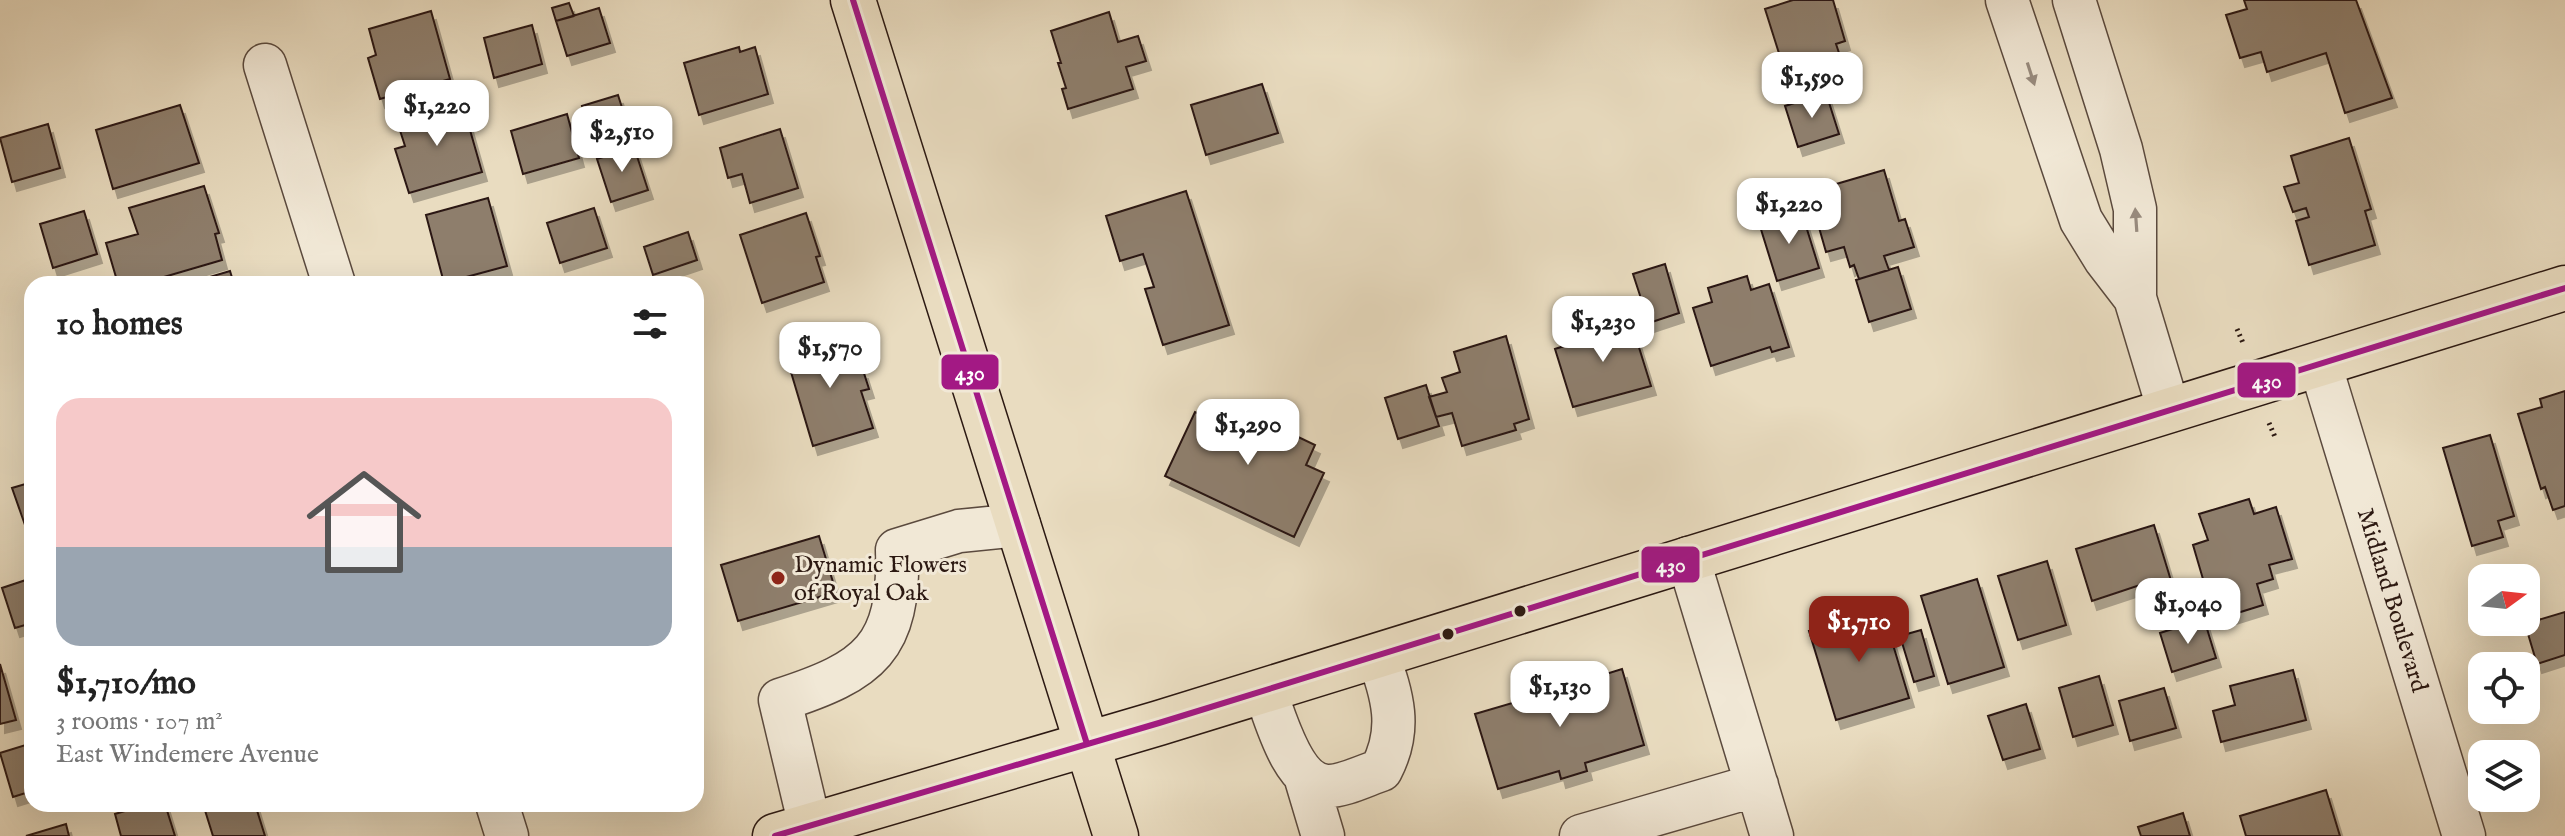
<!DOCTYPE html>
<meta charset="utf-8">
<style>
:root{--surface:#fff;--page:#f2f2f2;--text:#222;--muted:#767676;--accent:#8f2418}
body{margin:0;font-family:"IM FELL English",serif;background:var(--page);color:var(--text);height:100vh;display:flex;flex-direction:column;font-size:30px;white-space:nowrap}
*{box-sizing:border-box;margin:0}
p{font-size:26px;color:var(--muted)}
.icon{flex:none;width:44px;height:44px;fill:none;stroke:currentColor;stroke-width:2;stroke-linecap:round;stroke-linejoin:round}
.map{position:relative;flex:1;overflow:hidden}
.side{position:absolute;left:24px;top:276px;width:680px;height:536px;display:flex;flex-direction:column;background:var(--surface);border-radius:24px;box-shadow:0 8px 32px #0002}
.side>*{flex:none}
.needle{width:52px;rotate:75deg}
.controls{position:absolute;left:2468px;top:564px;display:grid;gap:16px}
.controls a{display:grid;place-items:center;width:72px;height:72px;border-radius:16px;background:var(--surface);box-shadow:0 8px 32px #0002;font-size:40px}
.price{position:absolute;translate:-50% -68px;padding:0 18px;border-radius:16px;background:#fff;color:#222;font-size:26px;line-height:52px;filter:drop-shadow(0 2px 4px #0008)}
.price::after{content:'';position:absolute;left:50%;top:48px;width:24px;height:18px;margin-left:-12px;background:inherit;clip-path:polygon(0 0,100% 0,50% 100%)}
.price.on{background:var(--accent);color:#fff}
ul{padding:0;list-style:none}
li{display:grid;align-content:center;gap:16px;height:424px;padding:0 32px}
li span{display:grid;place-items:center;height:248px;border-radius:24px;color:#555}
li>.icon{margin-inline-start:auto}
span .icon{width:144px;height:144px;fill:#fffc;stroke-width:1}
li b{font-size:34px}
h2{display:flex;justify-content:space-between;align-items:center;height:96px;padding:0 32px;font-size:34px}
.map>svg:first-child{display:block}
.building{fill:#8e7e6c;stroke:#2c1912;stroke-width:2;filter:url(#shadow)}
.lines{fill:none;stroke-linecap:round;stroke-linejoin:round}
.minor-casing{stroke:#5b4a3e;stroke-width:45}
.major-casing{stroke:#2c1912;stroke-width:47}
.path{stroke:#2c1912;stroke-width:5;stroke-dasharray:2 4;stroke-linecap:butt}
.minor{stroke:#f1e8d6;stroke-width:42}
.major{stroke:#e9dcc0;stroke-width:44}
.bus-1-casing{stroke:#f1e8d6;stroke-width:12}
.bus-1{stroke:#a31984;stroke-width:6}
.oneway{fill:#988b7e}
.poi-dot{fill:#8f2418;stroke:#f1e8d6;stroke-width:3}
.bus-dot{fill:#2c1912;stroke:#f1e8d6;stroke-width:3}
.labels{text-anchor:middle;stroke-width:6;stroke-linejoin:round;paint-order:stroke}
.poi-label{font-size:24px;fill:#2c1912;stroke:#f1e8d6;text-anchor:start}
.street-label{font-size:24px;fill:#2c1912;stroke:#f1e8d6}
.line-badge{stroke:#f1e8d6;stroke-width:3}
.badge-label{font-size:22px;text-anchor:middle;font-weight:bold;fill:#fff}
</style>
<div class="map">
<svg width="2565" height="836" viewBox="0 0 2565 836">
<defs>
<filter id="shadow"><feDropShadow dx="5" dy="9" stdDeviation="0" flood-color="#0004"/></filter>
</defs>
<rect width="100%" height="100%" fill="#e9dcc0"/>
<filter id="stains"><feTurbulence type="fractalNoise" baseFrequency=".0025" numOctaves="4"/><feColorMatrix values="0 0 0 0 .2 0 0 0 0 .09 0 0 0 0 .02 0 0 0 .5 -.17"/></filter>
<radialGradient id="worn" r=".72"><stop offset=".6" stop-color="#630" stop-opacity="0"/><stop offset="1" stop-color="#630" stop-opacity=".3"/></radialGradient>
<path class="building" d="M1793,0h40l12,41 -9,3 8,24 -23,7 5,18 -20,7 -6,-18 -11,3 -24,-76z
M2244,0h112l36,98 -47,15 -19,-60 -59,19 -6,-20 -21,6 -14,-43 21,-6z
M569,3l5,13 -18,5 -4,-13z
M599,8l11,35 -43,13 -11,-35z
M431,11l19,68 -70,20 -12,-41 8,-3 -7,-26z
M1109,12l9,30 20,-6 8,25 -20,6 7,22 -65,20 -6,-20 4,-1 -8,-25h3l-10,-32z
M532,25l10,39 -48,14 -10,-40z
M739,47l1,5 15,-5 13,47 -69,21 -15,-52z
M1262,84l16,49 -72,22 -15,-50z
M1826,93l13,41 -41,13 -13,-41z
M618,95l13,41 -36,11 -13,-41z
M462,102l20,70 -73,21 -14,-44 10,-3 -8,-25z
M180,105l19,58 -86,26 -17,-59z
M567,114l12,44 -56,16 -12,-43z
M48,124l12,44 -48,14 -12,-44z
M780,129l18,59 -48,15 -8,-29 -14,4 -8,-30z
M2349,138l22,71 -6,2 10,34 -66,20 -13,-44 13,-4 -3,-9 -13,4 -9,-25 15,-4 -8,-27z
M634,147l14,43 -37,12 -14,-43z
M1884,170l15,51 6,-2 9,28 -30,9 5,14 -30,9 -5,-14 -4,2 -6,-20 -18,5 -8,-28 18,-5 -10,-32z
M204,186l15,47 -4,1 7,26 -82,24h-22l-12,-41 32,-9 -9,-26z
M1186,191l43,134 -66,20 -18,-56 9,-2 -11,-33 -23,7 -14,-45z
M488,198l19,68 -63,17 -18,-68z
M594,208l13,40 -47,15 -13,-40z
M1801,210l18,58 -42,13 -18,-58z
M84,211l13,43 -44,14 -13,-44z
M806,213l14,43 -4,1 8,25 -62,21 -22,-68z
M688,232l9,28 -44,15 -9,-28z
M1665,264l14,49 -30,10 -16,-49z
M1898,267l13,42 -42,13 -13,-42z
M230,271l4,13h-48z
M1747,276l4,14 18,-6 20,63 -17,5 -2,-5 -59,19 -18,-58 19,-6 -4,-14z
M1610,317l4,14 18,-6 19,61 -78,21 -18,-58 31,-10 -4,-13z
M845,335l11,36 7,-1 6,19 -8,2 12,37 -60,18 -28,-94z
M1506,336l23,83 -15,5 2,6 -54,16 -10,-33 -16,4 -7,-20 18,-5 -5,-14 18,-6 -6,-20z
M1426,385l13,41 -41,13 -13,-41z
M2565,391v115l-12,4 -8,-23 -4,2 -23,-75 24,-7 -2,-8z
M1231,405l84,40 -9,20 18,8 -30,64 -129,-61 30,-64 16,7 4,-8z
M2490,435l24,81 -16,5 5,16 -31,9 -29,-98z
M32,482v40l-7,3 -13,-37z
M2249,499l5,15 22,-7 16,52 -23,6 4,14 -16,5 6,21 -48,15 -22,-75 15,-5 -9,-26z
M2154,525l22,72 -24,7 -6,-21 -54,18 -16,-52z
M819,536l17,56 -98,29 -17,-56z
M2047,561l19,64 -48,15 -20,-64z
M32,578v45l-17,5 -13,-40z
M1977,579l27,88 -56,17 -27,-88z
M1882,608l27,90 -73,22 -27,-89z
M2565,612v43l-28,9 -12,-40z
M2204,619l12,39 -44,14 -12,-39z
M1921,630l13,46 -20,6 -14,-46z
M0,664l16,56 -16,4z
M1622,669l22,76 -59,18 2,8 -26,8 -2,-8 -61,18 -23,-75 61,-18 -3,-8 25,-8 3,8z
M2293,670l13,50 -85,22 -8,-31 22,-6 -5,-19z
M2099,676l14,49 -40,12 -14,-49z
M2164,688l12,40 -46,13 -11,-40z
M2026,704l14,45 -37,11 -15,-44z
M32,743v48l-19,6 -13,-44z
M2326,790l14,46h-94l-6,-20z
M148,804h17l10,32h-54l-6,-22z
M203,804h52l10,32h-52z
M2183,813l7,23h-49l-3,-9z
M66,824l3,12h-43z"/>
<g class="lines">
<g class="minor-casing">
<path id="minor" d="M2007,0l74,220 24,39 30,39
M2074,0l47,149 14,60v89l34,113
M265,65l69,219
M2320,364l144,472
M1688,558l84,278
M1265,690c10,27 27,94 62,96 15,1 39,-11 54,-16 22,-42 11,-74 -3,-115
M1306,779l17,57
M497,804l10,32
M810,826l-30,-126c90,-29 120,-52 117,-150l62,-19 60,-6
M1581,836l176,-51"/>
</g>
<g class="major-casing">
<path id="major" d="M853,0l263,836
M775,836l384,-113 1406,-435"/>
</g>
<path class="path" d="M2237,329l6,14
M2269,423l6,14"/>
<use href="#minor" class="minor"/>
<use href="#major" class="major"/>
<g class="bus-1-casing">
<path id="bus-1" d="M853,0l234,744
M775,836l384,-113 1406,-435"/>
</g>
<use href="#bus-1" class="bus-1"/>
</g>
<defs><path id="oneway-solid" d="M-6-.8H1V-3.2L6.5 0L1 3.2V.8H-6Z" transform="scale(2)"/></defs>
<g class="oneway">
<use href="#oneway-solid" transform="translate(2031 74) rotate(72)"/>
<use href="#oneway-solid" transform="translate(2136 220) rotate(-94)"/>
</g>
<circle class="poi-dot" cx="778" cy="578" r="8"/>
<g class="bus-dot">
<circle cx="1520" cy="611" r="7"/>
<circle cx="1448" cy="634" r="7"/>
</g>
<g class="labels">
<g class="poi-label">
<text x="794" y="572">Dynamic Flowers<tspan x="794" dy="28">of Royal Oak</tspan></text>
</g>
<g class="street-label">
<text transform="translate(2393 600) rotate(73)" y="8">Midland Boulevard</text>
</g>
</g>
<g class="line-badge">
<rect x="940" y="353" width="60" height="38" rx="8" fill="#a31984"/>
<rect x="2236" y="361" width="61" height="38" rx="8" fill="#a31984"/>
<rect x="1640" y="545" width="61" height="39" rx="8" fill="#a31984"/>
</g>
<g class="badge-label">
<text x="970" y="380">430</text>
<text x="2267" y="388">430</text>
<text x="1671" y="572">430</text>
</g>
<rect width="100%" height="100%" filter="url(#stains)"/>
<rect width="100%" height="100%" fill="url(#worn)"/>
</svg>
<div class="controls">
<a><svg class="needle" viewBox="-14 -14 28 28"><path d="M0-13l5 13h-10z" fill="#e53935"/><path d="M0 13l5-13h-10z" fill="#767676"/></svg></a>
<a><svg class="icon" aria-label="locate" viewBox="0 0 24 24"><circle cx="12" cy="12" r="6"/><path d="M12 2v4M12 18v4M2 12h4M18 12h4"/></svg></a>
<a><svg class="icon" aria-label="layers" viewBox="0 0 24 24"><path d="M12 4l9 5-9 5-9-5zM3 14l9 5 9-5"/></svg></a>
</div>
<b class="price" style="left:1812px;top:120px">$1,590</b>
<b class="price" style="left:437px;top:148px">$1,220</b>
<b class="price" style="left:622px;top:174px">$2,510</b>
<b class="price" style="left:1789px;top:246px">$1,220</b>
<b class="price" style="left:1603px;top:364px">$1,230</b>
<b class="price" style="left:830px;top:390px">$1,570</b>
<b class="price" style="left:1248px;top:467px">$1,290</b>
<b class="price" style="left:2188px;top:646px">$1,040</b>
<b class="price on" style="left:1859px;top:664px">$1,710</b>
<b class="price" style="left:1560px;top:729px">$1,130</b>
<section class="side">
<h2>10 homes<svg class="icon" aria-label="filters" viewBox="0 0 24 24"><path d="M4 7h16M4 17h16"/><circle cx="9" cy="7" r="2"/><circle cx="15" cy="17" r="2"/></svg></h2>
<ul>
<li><span style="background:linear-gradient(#f6c9c9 60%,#9aa5b1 0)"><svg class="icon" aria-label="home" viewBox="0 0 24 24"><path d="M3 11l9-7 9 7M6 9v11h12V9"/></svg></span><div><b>$1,710/mo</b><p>3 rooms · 107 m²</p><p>East Windemere Avenue</p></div></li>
</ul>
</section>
</div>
